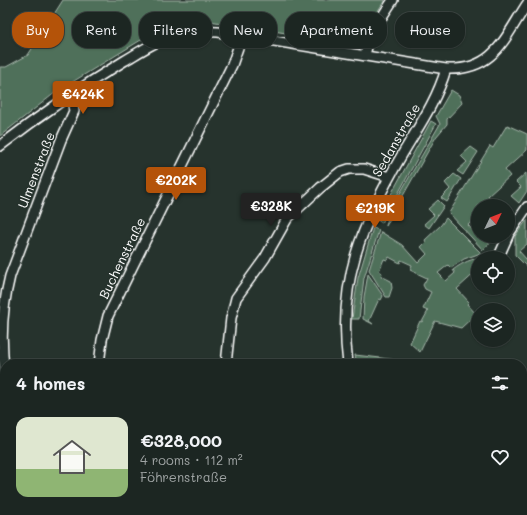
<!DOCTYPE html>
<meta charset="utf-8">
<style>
:root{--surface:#1c2622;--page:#29322f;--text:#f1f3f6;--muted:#a0a5a5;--line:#3a4340;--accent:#b45309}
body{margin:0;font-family:Mali,sans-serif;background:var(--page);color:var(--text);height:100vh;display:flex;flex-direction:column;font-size:15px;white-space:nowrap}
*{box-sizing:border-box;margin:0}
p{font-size:13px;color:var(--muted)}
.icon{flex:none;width:22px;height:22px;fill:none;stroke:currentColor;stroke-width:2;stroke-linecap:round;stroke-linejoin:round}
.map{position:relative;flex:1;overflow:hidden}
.drawer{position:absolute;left:0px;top:359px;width:527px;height:156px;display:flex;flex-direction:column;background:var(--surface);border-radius:16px 16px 0 0;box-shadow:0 1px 3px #0004,0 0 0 1px var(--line)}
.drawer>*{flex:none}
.guide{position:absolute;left:12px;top:12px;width:503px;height:36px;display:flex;gap:8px}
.needle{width:26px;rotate:47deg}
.buttons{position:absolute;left:471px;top:199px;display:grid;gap:8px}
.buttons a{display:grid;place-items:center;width:44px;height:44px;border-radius:50%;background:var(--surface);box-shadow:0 1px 3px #0004,0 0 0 1px var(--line);font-size:20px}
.price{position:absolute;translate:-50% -34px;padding:0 9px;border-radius:4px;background:var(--accent);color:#fff;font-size:13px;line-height:26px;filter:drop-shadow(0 1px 2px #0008)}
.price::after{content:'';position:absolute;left:50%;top:24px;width:12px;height:9px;margin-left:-6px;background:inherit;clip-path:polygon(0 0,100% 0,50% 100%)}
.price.selected{background:#222;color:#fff}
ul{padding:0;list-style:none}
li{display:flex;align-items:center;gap:12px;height:100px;padding:0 16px}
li+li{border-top:1px solid var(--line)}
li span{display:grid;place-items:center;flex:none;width:112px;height:80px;border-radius:12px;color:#555}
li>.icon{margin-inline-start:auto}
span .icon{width:48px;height:48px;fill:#fffc;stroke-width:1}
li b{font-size:17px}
h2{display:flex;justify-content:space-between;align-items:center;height:48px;padding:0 16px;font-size:17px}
.pill{padding:0 14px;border-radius:16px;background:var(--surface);box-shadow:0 1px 3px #0004,0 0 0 1px var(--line);font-size:14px;line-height:36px}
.pill.selected{background:var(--accent);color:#fff}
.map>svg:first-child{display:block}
.green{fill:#4f705a;stroke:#a7b8ac}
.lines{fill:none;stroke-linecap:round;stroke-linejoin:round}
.street-casing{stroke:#fff;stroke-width:12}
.street{stroke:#26332d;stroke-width:9}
.labels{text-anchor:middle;stroke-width:3;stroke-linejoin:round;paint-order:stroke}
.street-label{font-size:13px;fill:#fff;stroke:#26332d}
</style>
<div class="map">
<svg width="527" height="515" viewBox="0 0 527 515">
<rect width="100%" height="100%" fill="#26332d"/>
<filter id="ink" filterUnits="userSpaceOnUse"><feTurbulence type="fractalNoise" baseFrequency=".025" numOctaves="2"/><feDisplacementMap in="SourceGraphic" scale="8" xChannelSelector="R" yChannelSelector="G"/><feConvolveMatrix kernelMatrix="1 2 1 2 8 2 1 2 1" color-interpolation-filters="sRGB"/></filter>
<g filter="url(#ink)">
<path class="green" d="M63,0h322l-29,44 -153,-24 -21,2 -28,10 -98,60 -56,44v-69h6l22,-12z
M451,90l8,5 3,8 -15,16v5l-11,13 -50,89 2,-9 11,-22 41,-71 -4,-8z
M431,121l5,3 -54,99 -5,-3z
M507,125l20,9v16l-22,20 5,6 -22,20 6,6 -5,4h-11v10l-10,9 11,12 17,-1 -13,14 -34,-37 41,-67 3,2z
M471,147l7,5 -15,23 -6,-4 10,-9 -6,-6z
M526,173l1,18 -8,12 -8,-7 10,-9 -5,-5z
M454,174l7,5 -14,23 -6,-4 9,-9 -5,-6z
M438,200l6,6 -15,22 -5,-4 10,-9 -6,-6z
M446,218l35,35 -17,6 -13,9 -3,-3 -10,8 8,8 9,-8 -2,-3c10,-8 19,-11 30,-13l1,1h-6v12l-21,19 12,13 -2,2 9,10 -15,14 -26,-7 -15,31 -10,-9 10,-22 2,1 6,-11 -5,-2 8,-17 -6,-3 -2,-4 4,-7 -17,-8 2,-5 -11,-5 -1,3 -11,-6 -2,3 -3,-1 -5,12 3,2 -1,3 10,5 1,7 -3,9h-3l-17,-27 12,-38 21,13 16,18 9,-9 -6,-7 5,-5 -1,-2 16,-15z
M527,220v24l-8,7 8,9v7l-12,-12v-19z
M373,228l6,2 -15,48 -5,41h-7l6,-41z
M368,274l15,22 -2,4 -2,-1 -10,22 4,3 -10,-5 1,-22z
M355,355l51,6 -3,3h-46z
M527,387v47h-5v-40z"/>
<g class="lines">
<g class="street-casing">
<path id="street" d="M365,55l5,-20 23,-35
M0,146c40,-31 81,-59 124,-85 17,-10 33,-21 52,-26 14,-4 28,-4 42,-3l228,37c48,2 58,-30 81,-65
M508,235l19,-28
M499,256l9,-20
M99,364l3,-24 6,-24 124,-251 10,-29
M226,364l5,-46 5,-20 29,-40 22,-39 33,-31 20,-16 9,-3h15l25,8
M348,364c-11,-83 14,-141 55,-211 16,-27 34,-53 43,-84
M5,373c-5,-33 -3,-65 5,-97l51,-136 13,-29 -3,-17
M522,437h5
M34,510l1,5
M135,510l2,5
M266,510l1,5
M404,510l2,5"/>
</g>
<use href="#street" class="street"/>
</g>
</g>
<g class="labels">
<g class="street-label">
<text transform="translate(396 140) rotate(-60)" y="5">Sedanstraße</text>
<text transform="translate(36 170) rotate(-69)" y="5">Ulmenstraße</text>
<text transform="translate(122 258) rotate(-64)" y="5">Buchenstraße</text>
</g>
</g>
</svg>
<div class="buttons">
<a><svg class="needle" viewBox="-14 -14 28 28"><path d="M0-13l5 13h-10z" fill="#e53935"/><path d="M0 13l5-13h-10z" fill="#a0a5a5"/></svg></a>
<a><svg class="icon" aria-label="locate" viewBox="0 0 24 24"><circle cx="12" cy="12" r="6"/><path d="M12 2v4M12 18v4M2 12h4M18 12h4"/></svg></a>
<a><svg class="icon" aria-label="layers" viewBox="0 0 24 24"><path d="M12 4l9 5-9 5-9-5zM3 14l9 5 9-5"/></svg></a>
</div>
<b class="price" style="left:83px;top:115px">€424K</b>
<b class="price" style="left:176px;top:201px">€202K</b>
<b class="price selected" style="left:271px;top:227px">€328K</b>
<b class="price" style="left:375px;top:229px">€219K</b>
<div class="guide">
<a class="pill selected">Buy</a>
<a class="pill">Rent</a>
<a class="pill">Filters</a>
<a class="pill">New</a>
<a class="pill">Apartment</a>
<a class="pill">House</a>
</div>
<section class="drawer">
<h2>4 homes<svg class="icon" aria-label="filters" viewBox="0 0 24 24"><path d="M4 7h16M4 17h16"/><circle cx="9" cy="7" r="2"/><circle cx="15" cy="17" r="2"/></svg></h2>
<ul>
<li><span style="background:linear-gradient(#dfe7d0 65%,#8fb573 0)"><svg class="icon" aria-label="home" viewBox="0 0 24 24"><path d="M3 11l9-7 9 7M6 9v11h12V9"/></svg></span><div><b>€328,000</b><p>4 rooms · 112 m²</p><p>Föhrenstraße</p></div><svg class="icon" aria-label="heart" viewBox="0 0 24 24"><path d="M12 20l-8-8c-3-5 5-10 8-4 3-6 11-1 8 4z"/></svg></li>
</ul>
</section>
</div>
